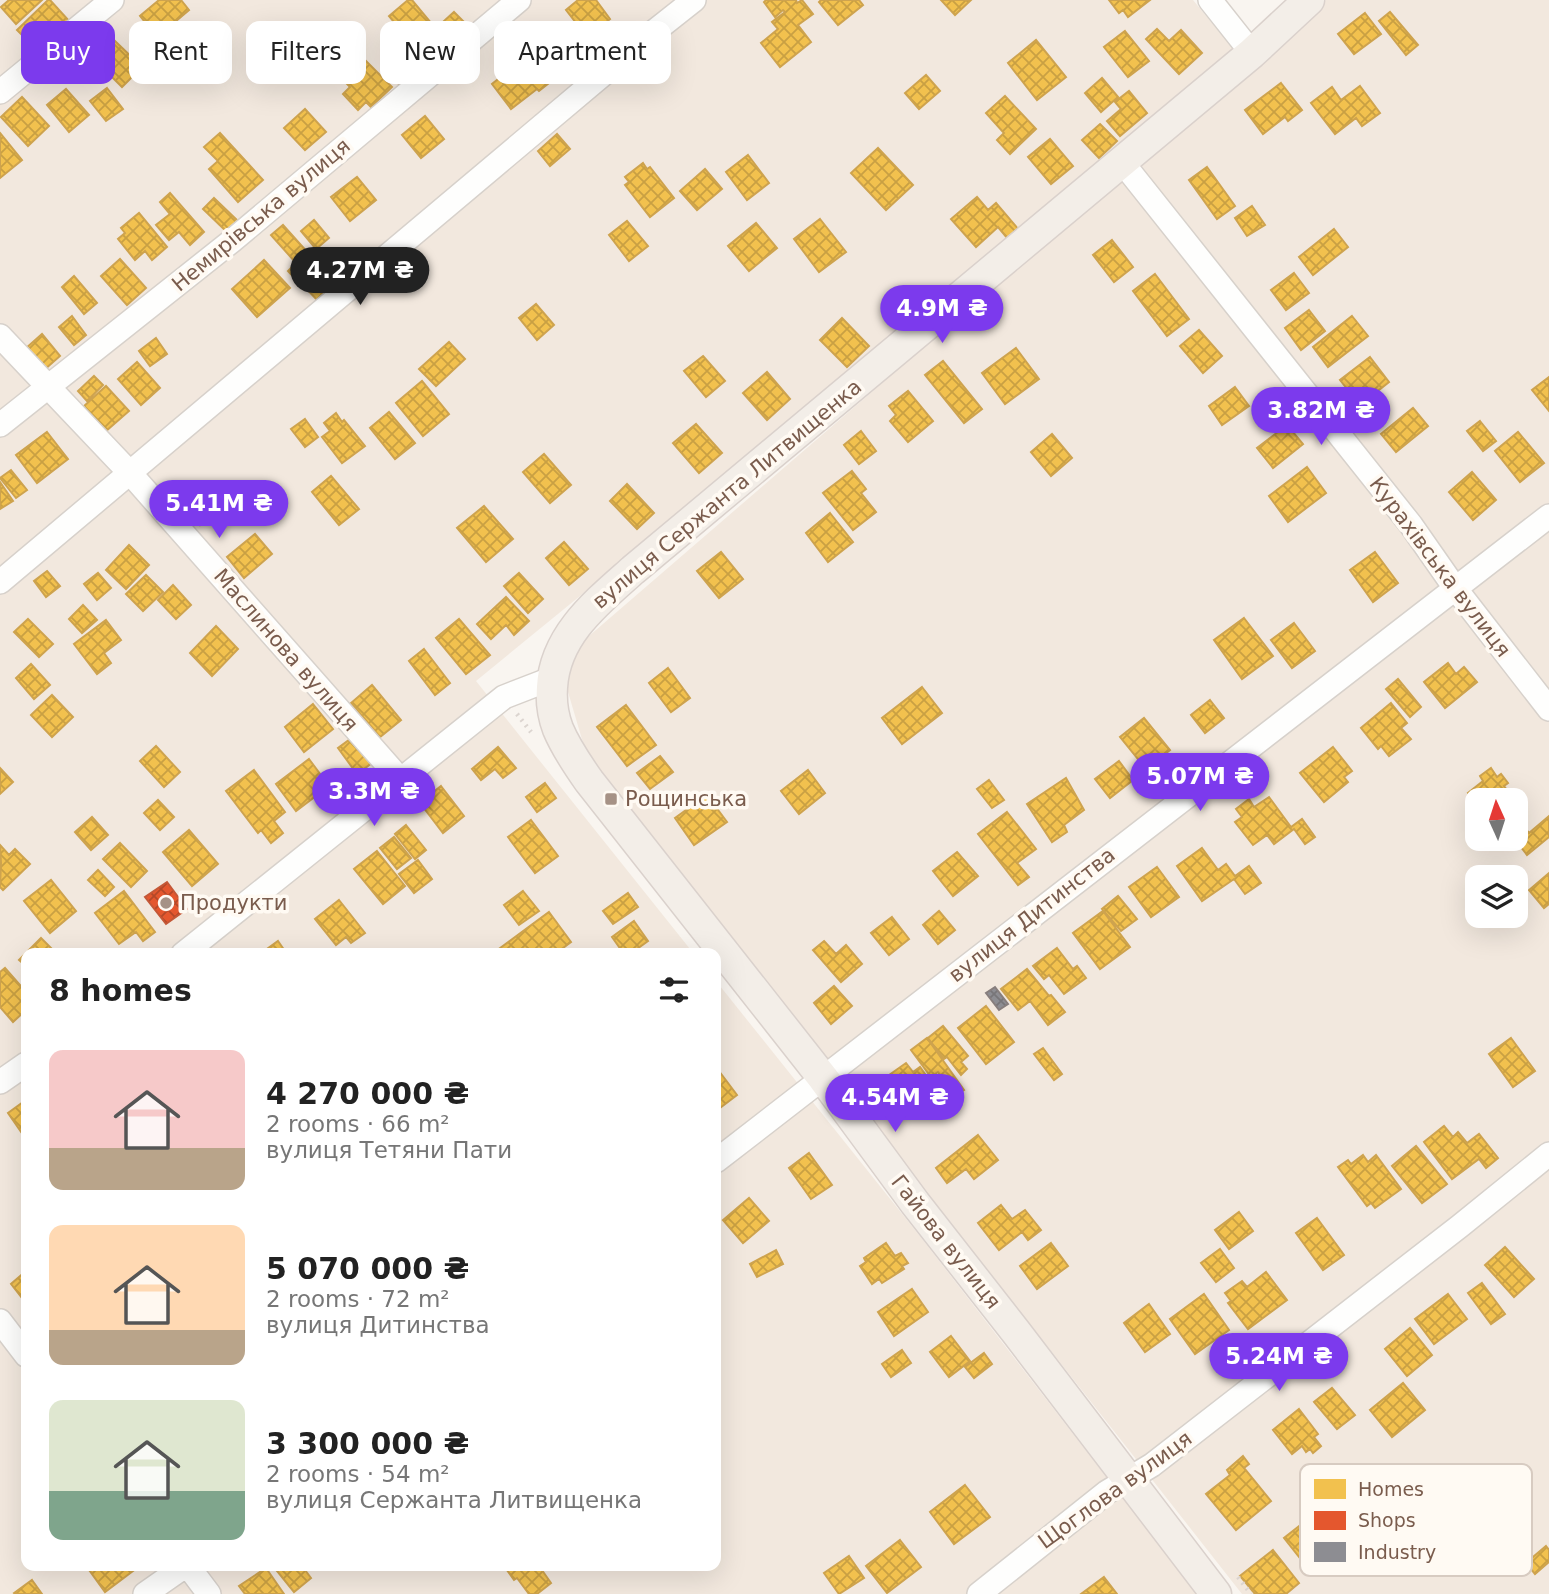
<!DOCTYPE html>
<meta charset="utf-8">
<style>
:root{--surface:#fff;--page:#f2f2f2;--text:#222;--muted:#767676;--accent:#7c3aed}
body{margin:0;font-family:"DejaVu Sans",sans-serif;background:var(--page);color:var(--text);height:100vh;display:flex;flex-direction:column;font-size:26px;white-space:nowrap}
*{box-sizing:border-box;margin:0}
p{font-size:23px;color:var(--muted)}
.icon{flex:none;width:38px;height:38px;fill:none;stroke:currentColor;stroke-width:2;stroke-linecap:round;stroke-linejoin:round}
.map{position:relative;flex:1;overflow:hidden}
.panel{position:absolute;left:21px;top:948px;width:700px;height:623px;display:flex;flex-direction:column;background:var(--surface);border-radius:14px;box-shadow:0 7px 28px #0002}
.panel>*{flex:none}
.banner{position:absolute;left:21px;top:21px;width:700px;height:63px;display:flex;gap:14px}
.needle{width:46px;rotate:357deg}
.tools{position:absolute;left:1465px;top:788px;display:grid;gap:14px}
.tools a{display:grid;place-items:center;width:63px;height:63px;border-radius:14px;background:var(--surface);box-shadow:0 7px 28px #0002;font-size:35px}
.price{position:absolute;translate:-50% -60px;padding:0 16px;border-radius:24px;background:var(--accent);color:#fff;font-size:23px;line-height:46px;filter:drop-shadow(0 2px 4px #0008)}
.price::after{content:'';position:absolute;left:50%;top:42px;width:21px;height:16px;margin-left:-10px;background:inherit;clip-path:polygon(0 0,100% 0,50% 100%)}
.price.on{background:#222;color:#fff}
ul{padding:0;list-style:none}
li{display:flex;align-items:center;gap:21px;height:175px;padding:0 28px}
li span{display:grid;place-items:center;flex:none;width:196px;height:140px;border-radius:14px;color:#555}
li>.icon{margin-inline-start:auto}
span .icon{width:84px;height:84px;fill:#fffc;stroke-width:1}
li b{font-size:30px}
h2{display:flex;justify-content:space-between;align-items:center;height:84px;padding:0 28px;font-size:30px}
.chip{padding:0 24px;border-radius:14px;background:var(--surface);box-shadow:0 7px 28px #0002;font-size:24px;line-height:63px}
.chip.on{background:var(--accent);color:#fff}
.map>svg:first-child{display:block}
.residential{fill:#f2e8de;fill-rule:evenodd}
.homes{fill:url(#homes-cross-hatch);stroke:#cea34e;stroke-width:2}
.shops{fill:url(#shops-cross-hatch);stroke:#c45837;stroke-width:2}
.industry{fill:url(#industry-cross-hatch);stroke:#877e7d;stroke-width:2}
.lines{fill:none;stroke-linecap:round;stroke-linejoin:round}
.minor-casing{stroke:#d7d1cb;stroke-width:26}
.major-casing{stroke:#dad1cc;stroke-width:33}
.path{stroke:#dcd5d0;stroke-width:4.5;stroke-dasharray:2 5;stroke-linecap:butt}
.minor{stroke:#fefefd;stroke-width:23}
.major{stroke:#f3eee8;stroke-width:30}
.poi-dot{fill:#a69286;stroke:#fffaf3;stroke-width:2.5}
.labels{text-anchor:middle;stroke-width:7;stroke-linejoin:round;paint-order:stroke}
.street-label{font-size:21px;fill:#7a5c4d;stroke:#fffaf3}
.poi-label{font-size:21px;fill:#7a5c4d;stroke:#fffaf3;text-anchor:start}
.key{fill:#fffaf3;stroke:#d7cbc1;stroke-width:2}
.key-label{font-size:19px;fill:#7a5c4d}
</style>
<div class="map">
<svg width="1549" height="1594" viewBox="0 0 1549 1594">
<defs>
<pattern id="homes-cross-hatch" width="8" height="8" patternUnits="userSpaceOnUse" patternTransform="scale(1.75)"><rect width="8" height="8" fill="#f2c14e"/><path d="M0 0l8 8M0 8l8-8" fill="none" stroke="#c9a043"/></pattern>
<pattern id="shops-cross-hatch" width="8" height="8" patternUnits="userSpaceOnUse" patternTransform="scale(1.75)"><rect width="8" height="8" fill="#e4572e"/><path d="M0 0l8 8M0 8l8-8" fill="none" stroke="#b44828"/></pattern>
<pattern id="industry-cross-hatch" width="8" height="8" patternUnits="userSpaceOnUse" patternTransform="scale(1.75)"><rect width="8" height="8" fill="#8d8d92"/><path d="M0 0l8 8M0 8l8-8" fill="none" stroke="#787679"/></pattern>
</defs>
<rect width="100%" height="100%" fill="#f9f5f0"/>
<path class="residential" d="M0,0h1193l43,52 -204,175 -556,454 218,273h-668v612h690v-585l207,259 274,354h-1197z
M1326,0h223v1594h-307l-653,-831 -21,-71 -1,-37zM1477,800h39v38h-39zM1477,877h39v38h-39z"/>
<path class="homes" d="M9,0h33l-26,24 -15,-17z
M48,0h2l20,22 -31,30 -22,-22z
M159,0h22l8,10 -32,27 -17,-21z
M408,0h4l24,29 -21,18 -26,-31z
M578,0h18l14,19 -23,18 -21,-27z
M766,0h30l1,3 5,-3 11,14 -15,11 13,17 -31,25 -19,-24 17,-14 -6,-7 13,-10 -2,-2 -8,7 -11,-15z
M821,0h38l4,5 -25,20 -19,-23z
M941,0h30l-16,15z
M1109,0h41l-22,17 -5,-7 -4,3z
M454,12l16,16 -10,10 -16,-17z
M1390,12l28,33 -12,10 -27,-34z
M1365,13l16,21 -27,20 -16,-20z
M1157,29l12,12 12,-11 21,23 -23,21 -33,-35z
M1125,31l24,30 -21,16 -24,-30z
M114,40l28,27 -20,20 -27,-27z
M1036,40l30,37 -29,23 -29,-37z
M529,47l25,32 -15,12 -2,-2 -26,20 -19,-25 25,-20 -3,-5z
M356,51l36,36 -21,20 -5,-5 -8,8 -15,-16 7,-7 -15,-16z
M398,60l15,16 -11,11 -15,-15z
M926,75l14,16 -21,18 -14,-16z
M1102,78l16,19 -17,15 -16,-19z
M1281,83l21,27 -14,11 -3,-4 -22,17 -18,-24z
M1360,86l20,27 -18,13 -6,-8 -21,16 -24,-31 21,-16 9,13z
M107,88l16,21 -17,12 -16,-20z
M66,89l23,26 -20,17 -22,-27z
M1129,91l18,22 -27,23 -13,-15 14,-12 -6,-7z
M1005,96l31,33 -26,25 -13,-14 7,-7 -18,-20z
M22,97l27,29 -21,20 -27,-29z
M305,109l21,23 -21,18 -21,-22z
M425,116l19,23 -23,19 -19,-23z
M1100,124l17,17 -18,17 -17,-18z
M0,133l22,27 -22,18z
M220,133l43,47 -25,22 -29,-33 9,-8 -14,-14z
M557,134l13,15 -20,17 -12,-15z
M1050,139l23,27 -22,18 -23,-27z
M878,148l35,37 -27,25 -35,-37z
M748,155l21,28 -22,17 -21,-28z
M643,163l4,6 3,-2 24,31 -24,19 -25,-32 4,-3 -4,-5z
M1207,167l28,39 -18,13 -28,-39z
M705,169l17,20 -25,21 -17,-19z
M357,177l19,23 -26,21 -19,-24z
M170,193l34,39 -14,13 -11,-13 -10,8 -13,-15 14,-11 -10,-12z
M977,197l11,13 8,-7 23,27 -11,9 -10,-12 -22,20 -25,-28z
M214,198l24,23 -11,11 -24,-23z
M1252,206l13,19 -18,11 -12,-18z
M139,213l28,34 -15,13 -7,-9 -10,9 -17,-21 7,-6 -4,-5z
M820,219l26,33 -27,20 -25,-33z
M314,220l15,18 -13,11 -15,-18z
M627,221l21,25 -19,15 -20,-26z
M756,223l21,25 -28,23 -21,-25z
M283,225l35,39 -20,18 -10,-11 8,-8 -25,-28z
M1334,229l14,18 -35,28 -14,-18z
M1112,240l21,27 -19,15 -21,-27z
M120,259l26,29 -19,17 -26,-29z
M264,260l26,28 -33,29 -25,-28z
M1294,273l15,20 -23,17 -15,-20z
M315,274l16,16 -12,12 -16,-17z
M1155,274l34,45 -22,17 -34,-45z
M74,276l23,27 -13,11 -22,-27z
M536,304l18,21 -17,15 -18,-22z
M1309,310l16,21 -24,19 -16,-22z
M72,316l14,19 -12,10 -15,-18z
M1352,316l16,20 -40,31 -15,-20z
M842,318l27,28 -22,21 -27,-27z
M1199,330l23,26 -19,17 -23,-27z
M42,334l18,22 -16,14 -19,-21z
M156,338l11,16 -17,12 -11,-15z
M449,342l16,17 -29,27 -17,-17z
M1016,348l23,31 -34,25 -23,-31z
M703,356l22,25 -19,16 -22,-26z
M1370,357l19,25 -29,23 -20,-25z
M943,361l39,48 -18,14 -39,-48z
M137,362l23,26 -19,17 -23,-26z
M767,372l23,27 -23,21 -24,-27z
M94,376l9,9 -16,16 -9,-10z
M1549,377v34l-17,-21z
M422,381l27,33 -26,22 -27,-33z
M106,386l23,25 -23,20 -23,-24z
M1235,387l14,19 -27,19 -13,-19z
M908,391l25,30 -25,21 -18,-21 6,-6 -7,-9z
M1413,408l15,18 -32,26 -15,-18z
M389,412l26,31 -20,16 -25,-31z
M336,413l6,9 2,-2 21,26 -23,17 -20,-26 8,-6 -6,-8z
M305,419l13,18 -13,10 -14,-18z
M1480,421l16,20 -13,10 -16,-20z
M696,424l26,29 -23,20 -26,-30z
M1287,425l16,19 -30,24 -16,-20z
M861,431l15,20 -17,13 -15,-19z
M47,432l21,27 -31,24 -21,-28z
M1518,432l26,31 -24,19 -25,-31z
M1052,434l20,24 -21,18 -20,-24z
M544,454l27,31 -21,18 -27,-31z
M1307,467l19,26 -38,29 -19,-26z
M11,470l16,20 -11,8 -16,-20z
M852,471l14,18 -5,4 15,19 -23,18 -30,-37z
M1472,472l24,28 -23,20 -24,-28z
M331,476l28,33 -20,16 -27,-33z
M0,482l13,19 -13,8z
M216,482l15,19 -31,24 -15,-18z
M627,484l27,29 -17,16 -27,-28z
M484,506l29,33 -27,23 -29,-34z
M830,513l23,29 -25,20 -22,-29z
M255,534l17,20 -28,24 -17,-21z
M564,542l24,27 -19,16 -23,-27z
M129,545l20,20 -23,24 -20,-19z
M721,552l22,27 -24,19 -22,-27z
M1375,552l23,31 -25,19 -23,-32z
M47,571l13,15 -14,11 -12,-16z
M98,573l13,15 -14,12 -13,-16z
M519,573l24,26 -15,14 -24,-27z
M146,575l17,17 -20,19 -17,-17z
M173,585l18,20 -15,14 -18,-19z
M506,597l23,24 -15,14 -8,-10 -15,14 -14,-15z
M83,605l14,15 -15,13 -13,-14z
M1244,618l29,38 -31,23 -28,-39z
M28,619l25,25 -14,13 -25,-25z
M459,619l31,36 -24,19 -30,-36z
M106,620l15,20 -17,13 7,10 -14,11 -23,-30z
M1294,623l21,28 -23,17 -21,-28z
M216,626l22,23 -26,27 -22,-23z
M424,649l26,34 -15,12 -26,-34z
M1448,663l8,11 8,-7 13,15 -32,26 -21,-26z
M31,664l19,21 -16,14 -18,-21z
M668,668l22,30 -19,14 -22,-29z
M1398,679l23,28 -11,10 -24,-28z
M372,685l29,35 -21,17 -29,-34z
M922,687l20,26 -40,31 -20,-26z
M52,695l21,22 -21,20 -21,-22z
M1210,700l14,18 -19,15 -14,-18z
M1391,703l16,20 -6,5 10,11 -22,17 -8,-10 -3,3 -17,-21z
M313,704l20,25 -29,23 -19,-25z
M626,705l30,40 -29,21 -30,-39z
M1144,718l26,32 -24,19 -26,-32z
M353,737l19,26 -15,11 -19,-26z
M156,746l24,26 -16,15 -24,-26z
M498,747l18,21 -13,10 -8,-9 -14,11 -9,-11z
M1333,747l19,24 -8,6 4,5 -24,20 -24,-29z
M660,756l13,16 -23,17 -13,-16z
M309,759l20,27 -33,25 -20,-27z
M1119,761l14,19 -23,18 -15,-19z
M0,768l13,14 -13,12z
M1491,768l6,9 4,-3 7,9 -4,3 3,4 -13,10h-17v6l-9,-13 15,-12 -3,-5z
M254,770l31,42 -11,9 9,12 -12,10 -10,-13 -3,3 -32,-42z
M808,770l17,23 -26,21 -18,-23z
M1066,778l18,32 -20,15 3,7 -15,10 -25,-38z
M989,780l15,20 -12,8 -15,-19z
M545,783l11,15 -19,14 -11,-15z
M441,786l23,30 -21,17 -23,-30z
M707,795l20,27 -33,23 -19,-27z
M1269,797l22,30 11,-8 13,18 -10,7 -11,-15 -20,15 -7,-9 -14,10 -18,-23 7,-5 -6,-8 13,-10 5,8z
M158,800l16,17 -14,13 -16,-17z
M1007,812l29,37 -19,14 12,14 -11,8 -40,-51z
M1549,816v21l-22,18 -13,-17h2v-7l7,-6 6,8z
M92,817l16,18 -17,15 -16,-18z
M531,820l27,36 -23,17 -27,-36z
M406,825l20,25 -11,9 -20,-25z
M189,830l29,34 -26,22 -29,-34z
M394,837l17,21 -14,11 -17,-21z
M120,843l27,28 -16,16 -28,-28z
M0,845l9,10 6,-6 15,15 -27,26 -3,-3 1,-24z
M1202,848l16,22 8,-6 9,12 14,-10 12,17 -16,11 -11,-15 -32,22 -25,-35z
M377,851l28,35 -22,18 -29,-35z
M957,852l21,24 -25,20 -20,-25z
M418,860l14,19 -18,14 -15,-19z
M1157,867l22,30 -28,20 -22,-30z
M98,870l16,17 -9,9 -17,-16z
M1549,873v31l-5,4 -15,-18z
M51,880l25,31 -26,22 -26,-32z
M124,891l31,41 -12,9 -7,-9 -17,12 -24,-31z
M523,891l16,20 -20,14 -15,-20z
M628,893l10,14 -25,17 -10,-13z
M1118,896l19,23 -16,12 -19,-22z
M339,900l26,33 -14,10 -5,-6 -10,8 -21,-26z
M939,911l16,19 -17,14 -15,-19z
M1103,911l27,36 -30,22 -27,-36z
M549,912l22,30 -16,12h-63z
M892,917l17,22 -20,16 -18,-22z
M634,921l14,20 -18,13h-6l-12,-17z
M41,938l16,16h-31v12l-7,-6z
M278,941l9,13h-27z
M824,941l12,13 10,-9 16,19 -21,18 -28,-32z
M1057,948l16,21 4,-3 9,12 -22,16 -15,-19 -5,4 -11,-13z
M5,968l21,24v18l-13,12 -13,-15v-35z
M1027,969l22,27 2,-1 14,17 -17,13 -18,-24 -12,9 -17,-21z
M834,986l18,20 -21,18 -17,-21z
M986,1006l28,36 -28,22 -28,-36z
M943,1026l25,30 -7,6 6,7 -6,6 -14,-18 -3,2 -16,-21z
M927,1038l37,52 -9,6 -17,-24 -7,5 -20,-27z
M1511,1038l24,33 -22,16 -24,-33z
M1043,1048l19,26 -8,6 -20,-26z
M906,1063l7,9 7,-5 10,14 -39,27 -16,-23z
M716,1067l21,28 -21,16z
M26,1100v39l-18,-26z
M1444,1126l9,11 5,-5 9,11 12,-9 19,24 -12,10 -7,-9 -27,20 -28,-37z
M978,1135l20,25 -24,19 -8,-10 -19,14 -11,-15z
M1416,1146l31,38 -25,19 -30,-37z
M809,1153l23,32 -21,14 -22,-31z
M1363,1155l5,7 8,-7 25,34 -26,19 -4,-5 -4,3 -29,-39 10,-7 3,4z
M749,1198l20,23 -26,22 -20,-23z
M1001,1205l11,14 13,-9 16,20 -13,10 -6,-8 -23,18 -21,-27z
M1239,1212l14,19 -24,18 -14,-19z
M1317,1218l27,37 -21,15 -27,-37z
M886,1243l9,13 6,-3 7,10 -6,3 2,3 -22,14 -3,-4 -7,5 -12,-18 6,-4 -2,-4z
M1051,1243l17,23 -31,23 -17,-23z
M1505,1247l29,32 -20,18 -29,-32z
M1220,1249l14,19 -18,14 -15,-19z
M776,1250l7,14 -26,13 -7,-13z
M26,1271v32l-15,-19z
M1266,1272l21,28 -39,29 -20,-26 3,-2 -6,-8 17,-12 5,6z
M1482,1283l23,31 -14,10 -23,-31z
M912,1289l16,23 -34,24 -16,-24z
M1204,1294l25,36 -34,24 -25,-35z
M1448,1294l19,25 -33,25 -19,-25z
M1149,1304l21,30 -25,18 -21,-29z
M1410,1328l22,27 -25,21 -22,-27z
M951,1336l19,25 -21,16 -19,-25z
M902,1350l9,13 -20,14 -9,-13z
M984,1353l8,11 -18,14 -9,-11z
M1403,1383l22,27 -33,27 -22,-27z
M1332,1388l23,27 -18,14 -23,-27z
M1299,1409l19,25 -4,3 7,9 -8,7 -3,-4 -4,3 -4,-6 -10,8 -19,-24z
M1243,1456l6,8 -5,4 27,33 -35,29 -30,-36 24,-19 -3,-5z
M965,1485l25,32 -36,27 -24,-32z
M1303,1523l27,34 -19,15 -27,-34z
M900,1540l21,27 -34,26 -21,-27z
M1546,1546l3,4v12l-14,12 -9,-11z
M1273,1550l26,33 -13,11h-31l-15,-18z
M849,1556l15,22 -25,16 -15,-21z
M88,1566h48l1,2 -32,24 -18,-25z
M273,1566h29l9,12 -17,14z
M504,1566h25l2,2 2,-2h6l12,17 -14,11h-8l-12,-16 -3,2z
M266,1568l18,26h-39l-6,-8z
M1104,1577l13,17h-36z
M32,1580l10,14h-27l-1,-1z"/>
<path class="shops" d="M167,882l20,27 -21,15 -21,-27z"/>
<path class="industry" d="M995,987l13,17 -9,6 -13,-17z"/>
<g class="lines">
<g class="minor-casing">
<path id="minor" d="M1210,0l42,53
M0,92l112,-92
M1122,162l289,363 44,63 94,121
M0,336l130,137 270,306
M0,425l233,-185 286,-240
M0,582l651,-548 43,-34
M183,954l321,-257 49,-19
M0,1082l26,-18
M716,1161l833,-645
M0,1321l26,34
M188,1566l21,28
M145,1594l40,-28
M979,1594l128,-102 45,-27 308,-239 89,-72"/>
</g>
<g class="major-casing">
<path id="major" d="M1216,1594l-200,-262 -101,-129 -92,-125 -234,-297c-12,-17 -23,-33 -31,-52 -5,-13 -7,-28 -6,-42 3,-52 45,-85 81,-117l619,-517 57,-53"/>
</g>
<path class="path" d="M517,714l14,18
M1238,1577l13,17"/>
<use href="#minor" class="minor"/>
<use href="#major" class="major"/>
</g>
<g class="poi-dot">
<rect x="604" y="792" width="14" height="14" rx="3.5"/>
<circle cx="166" cy="903" r="7"/>
</g>
<g class="labels">
<g class="street-label">
<text transform="translate(261 215) rotate(-40)" y="7">Немирівська вулиця</text>
<text transform="translate(727 494) rotate(-40)" y="7">вулиця Сержанта Литвищенка</text>
<text transform="translate(1440 567) rotate(53)" y="7">Курахівська вулиця</text>
<text transform="translate(286 650) rotate(49)" y="7">Маслинова вулиця</text>
<text transform="translate(1032 915) rotate(-38)" y="7">вулиця Дитинства</text>
<text transform="translate(946 1242) rotate(52)" y="7">Гайова вулиця</text>
<text transform="translate(1115 1490) rotate(-36)" y="7">Щоглова вулиця</text>
</g>
<g class="poi-label">
<text x="625" y="806">Рощинська</text>
<text x="180" y="910">Продукти</text>
</g>
</g>
<rect x="1300" y="1464" width="232" height="112" rx="10" class="key"/>
<rect x="1314" y="1479" width="32" height="20" fill="#f2c14e"/>
<rect x="1314" y="1511" width="32" height="19" fill="#e4572e"/>
<rect x="1314" y="1542" width="32" height="20" fill="#8d8d92"/>
<g class="key-label">
<text x="1358" y="1496">Homes</text>
<text x="1358" y="1527">Shops</text>
<text x="1358" y="1559">Industry</text>
</g>
</svg>
<div class="tools">
<a><svg class="needle" viewBox="-14 -14 28 28"><path d="M0-13l5 13h-10z" fill="#e53935"/><path d="M0 13l5-13h-10z" fill="#767676"/></svg></a>
<a><svg class="icon" aria-label="layers" viewBox="0 0 24 24"><path d="M12 4l9 5-9 5-9-5zM3 14l9 5 9-5"/></svg></a>
</div>
<b class="price on" style="left:360px;top:307px">4.27M ₴</b>
<b class="price" style="left:942px;top:345px">4.9M ₴</b>
<b class="price" style="left:1321px;top:447px">3.82M ₴</b>
<b class="price" style="left:219px;top:540px">5.41M ₴</b>
<b class="price" style="left:1200px;top:813px">5.07M ₴</b>
<b class="price" style="left:374px;top:828px">3.3M ₴</b>
<b class="price" style="left:895px;top:1134px">4.54M ₴</b>
<b class="price" style="left:1279px;top:1393px">5.24M ₴</b>
<div class="banner">
<a class="chip on">Buy</a>
<a class="chip">Rent</a>
<a class="chip">Filters</a>
<a class="chip">New</a>
<a class="chip">Apartment</a>
</div>
<section class="panel">
<h2>8 homes<svg class="icon" aria-label="filters" viewBox="0 0 24 24"><path d="M4 7h16M4 17h16"/><circle cx="9" cy="7" r="2"/><circle cx="15" cy="17" r="2"/></svg></h2>
<ul>
<li><span style="background:linear-gradient(#f6c9c9 70%,#b9a48a 0)"><svg class="icon" aria-label="home" viewBox="0 0 24 24"><path d="M3 11l9-7 9 7M6 9v11h12V9"/></svg></span><div><b>4 270 000 ₴</b><p>2 rooms · 66 m²</p><p>вулиця Тетяни Пати</p></div></li>
<li><span style="background:linear-gradient(#ffd9b3 75%,#b9a48a 0)"><svg class="icon" aria-label="home" viewBox="0 0 24 24"><path d="M3 11l9-7 9 7M6 9v11h12V9"/></svg></span><div><b>5 070 000 ₴</b><p>2 rooms · 72 m²</p><p>вулиця Дитинства</p></div></li>
<li><span style="background:linear-gradient(#dfe7d0 65%,#7fa58c 0)"><svg class="icon" aria-label="home" viewBox="0 0 24 24"><path d="M3 11l9-7 9 7M6 9v11h12V9"/></svg></span><div><b>3 300 000 ₴</b><p>2 rooms · 54 m²</p><p>вулиця Сержанта Литвищенка</p></div></li>
</ul>
</section>
</div>
